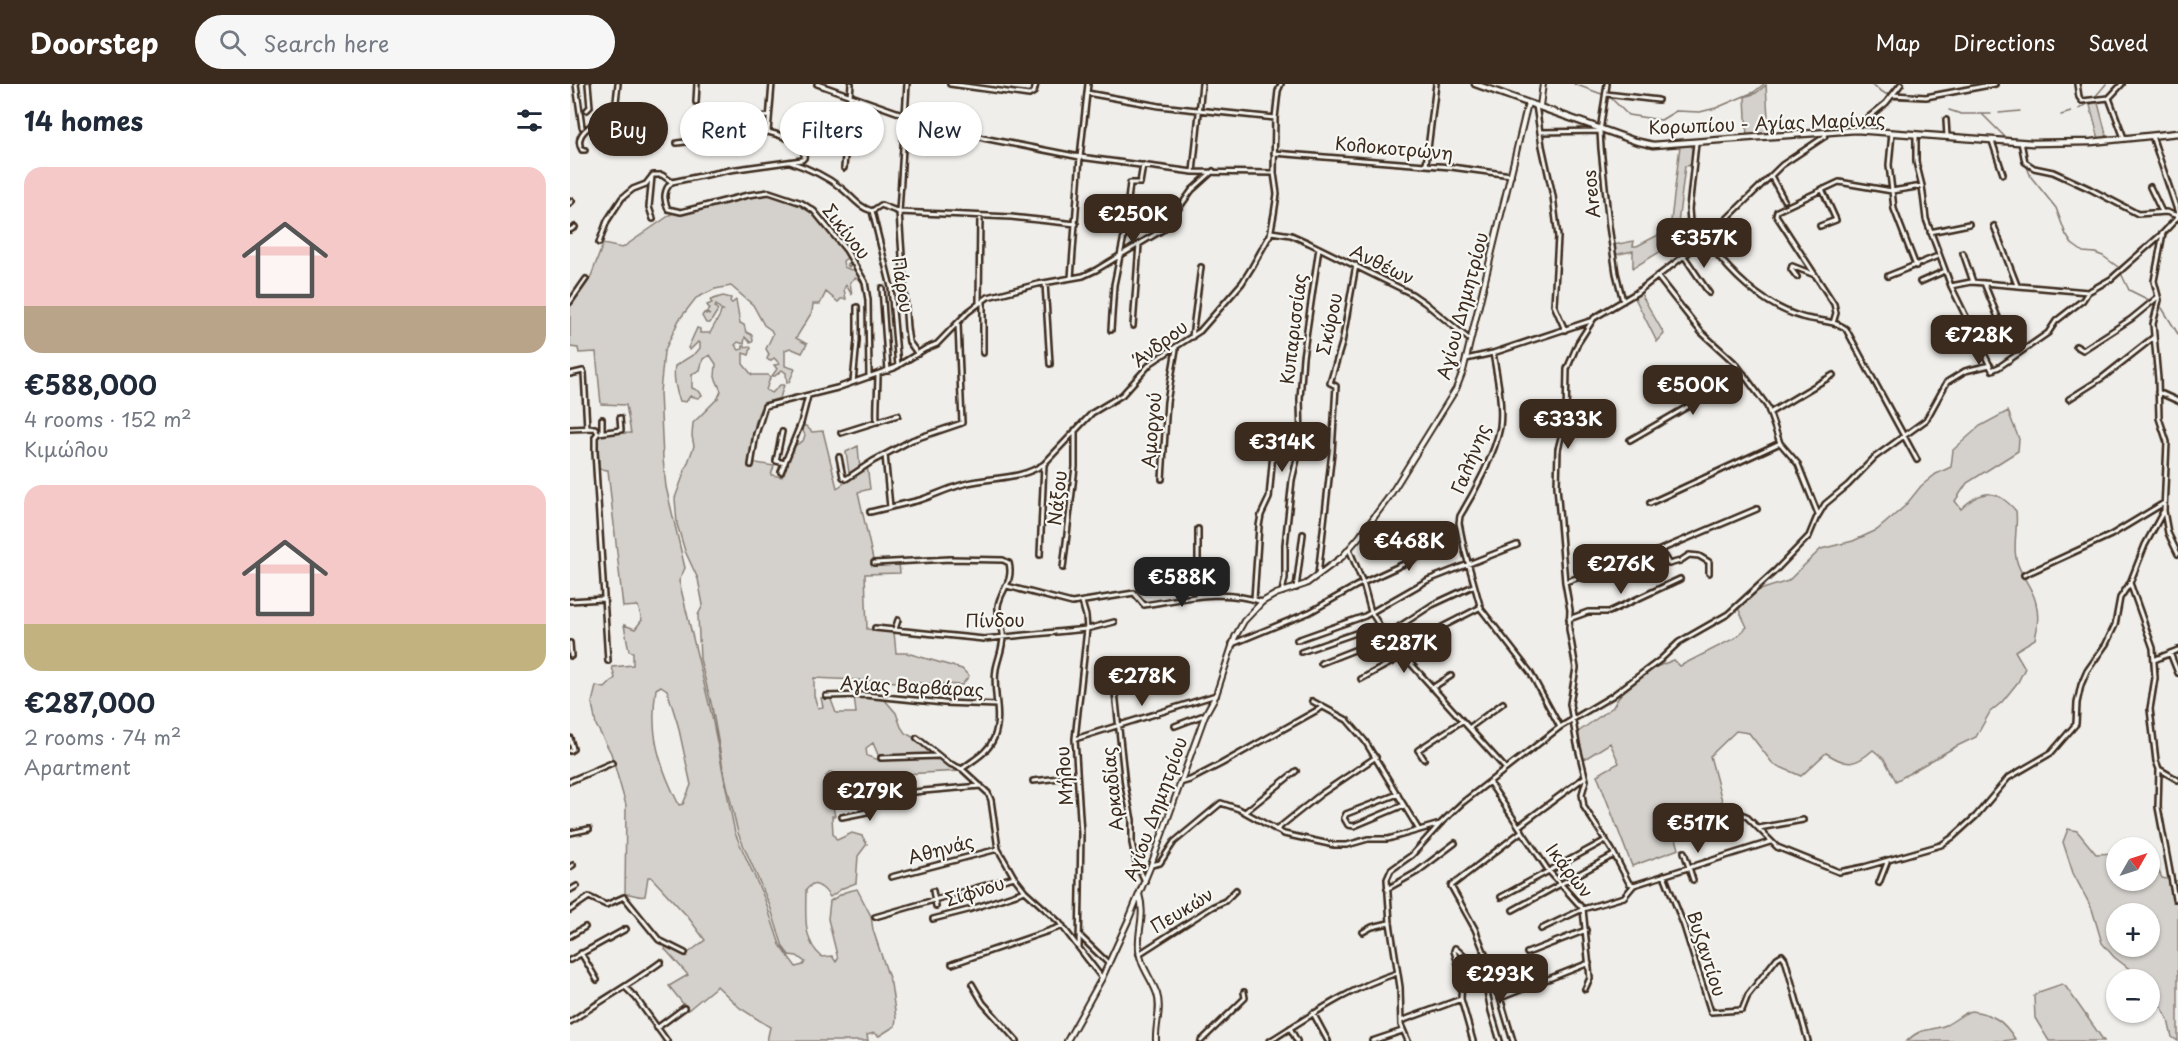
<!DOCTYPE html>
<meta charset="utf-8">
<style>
:root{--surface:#fff;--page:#f6f6f7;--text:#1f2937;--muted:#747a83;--accent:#3b2a1e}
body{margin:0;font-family:"Playpen Sans",sans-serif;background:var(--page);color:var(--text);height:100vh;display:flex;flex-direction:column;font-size:22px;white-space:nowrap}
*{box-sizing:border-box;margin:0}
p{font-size:20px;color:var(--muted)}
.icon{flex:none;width:33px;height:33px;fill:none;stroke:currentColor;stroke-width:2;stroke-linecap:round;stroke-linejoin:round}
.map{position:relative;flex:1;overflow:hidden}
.side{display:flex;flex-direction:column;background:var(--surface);width:570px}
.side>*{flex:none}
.top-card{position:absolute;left:18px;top:18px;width:570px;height:54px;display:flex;gap:12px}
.needle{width:39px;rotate:51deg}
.controls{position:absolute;left:1536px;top:753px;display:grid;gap:12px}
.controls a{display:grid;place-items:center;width:54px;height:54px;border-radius:50%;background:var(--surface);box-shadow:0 2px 4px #0004;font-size:30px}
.price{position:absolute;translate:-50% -51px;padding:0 14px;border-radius:12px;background:var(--accent);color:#fff;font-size:20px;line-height:39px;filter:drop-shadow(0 2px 3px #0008)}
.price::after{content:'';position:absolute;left:50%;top:36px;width:18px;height:14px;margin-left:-9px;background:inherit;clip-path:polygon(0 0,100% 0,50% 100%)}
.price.current{background:#222;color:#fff}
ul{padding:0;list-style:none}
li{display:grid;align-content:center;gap:12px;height:318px;padding:0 24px}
li span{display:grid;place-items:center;height:186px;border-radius:18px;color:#555}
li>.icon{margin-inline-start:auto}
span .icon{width:108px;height:108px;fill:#fffc;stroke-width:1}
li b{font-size:26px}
h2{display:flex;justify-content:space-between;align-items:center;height:72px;padding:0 24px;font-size:26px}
.tag{padding:0 21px;border-radius:27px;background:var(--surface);box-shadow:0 2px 4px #0004;font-size:21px;line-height:54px}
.tag.current{background:var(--accent);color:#fff}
header{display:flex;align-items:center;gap:36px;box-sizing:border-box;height:84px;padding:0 30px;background:var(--accent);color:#fff}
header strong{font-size:28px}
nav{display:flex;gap:33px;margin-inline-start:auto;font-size:21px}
.search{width:420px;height:54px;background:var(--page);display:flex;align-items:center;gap:15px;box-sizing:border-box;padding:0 21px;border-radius:33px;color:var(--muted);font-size:22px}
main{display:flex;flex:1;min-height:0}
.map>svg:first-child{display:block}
.green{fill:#d4d1cc;stroke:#887e75;stroke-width:1.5;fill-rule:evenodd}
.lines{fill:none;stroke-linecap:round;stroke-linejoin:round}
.stream{stroke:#81766d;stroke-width:1.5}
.minor-casing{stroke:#3b2a1e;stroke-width:8}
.tertiary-casing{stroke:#3b2a1e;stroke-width:8}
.secondary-casing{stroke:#3b2a1e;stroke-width:9}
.minor{stroke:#f6f6f2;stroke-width:3}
.tertiary{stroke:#f6f6f2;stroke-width:4}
.secondary{stroke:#f6f6f2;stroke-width:4.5}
.labels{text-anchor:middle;stroke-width:4.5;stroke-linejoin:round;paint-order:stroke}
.street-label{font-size:18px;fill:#3b2a1e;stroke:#f6f6f2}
</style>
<header>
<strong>Doorstep</strong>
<div class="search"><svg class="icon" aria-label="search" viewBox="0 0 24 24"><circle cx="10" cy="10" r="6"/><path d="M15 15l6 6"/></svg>Search here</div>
<nav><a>Map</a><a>Directions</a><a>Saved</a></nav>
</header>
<main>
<section class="side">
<h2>14 homes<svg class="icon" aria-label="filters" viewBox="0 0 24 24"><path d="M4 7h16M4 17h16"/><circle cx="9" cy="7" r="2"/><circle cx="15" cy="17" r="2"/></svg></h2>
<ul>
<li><span style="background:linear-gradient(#f6c9c9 75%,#b9a48a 0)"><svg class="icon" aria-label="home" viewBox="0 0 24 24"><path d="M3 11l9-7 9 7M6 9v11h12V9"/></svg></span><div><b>€588,000</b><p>4 rooms · 152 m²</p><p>Κιμώλου</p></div></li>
<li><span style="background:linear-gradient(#f6c9c9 75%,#c2b280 0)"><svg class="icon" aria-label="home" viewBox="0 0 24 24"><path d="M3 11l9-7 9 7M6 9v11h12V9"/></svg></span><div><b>€287,000</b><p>2 rooms · 74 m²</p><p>Apartment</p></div></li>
</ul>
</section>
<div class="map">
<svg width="1608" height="957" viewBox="0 0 1608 957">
<rect width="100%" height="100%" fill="#efeeea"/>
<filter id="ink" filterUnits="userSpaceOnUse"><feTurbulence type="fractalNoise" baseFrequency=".0167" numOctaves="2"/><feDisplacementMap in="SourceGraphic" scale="12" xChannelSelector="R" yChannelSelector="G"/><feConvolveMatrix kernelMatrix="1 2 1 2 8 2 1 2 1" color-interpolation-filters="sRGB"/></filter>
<g filter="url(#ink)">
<path class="green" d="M1196,1l3,49 -22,2 -2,-39 11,-4z
M1523,19h5l9,35 -8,1 -9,-34z
M1110,62l12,-1 3,2 -3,18 -7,1 -7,58 10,-4 5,12 -60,36v-17l-19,4 -1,-10 21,-4 -1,5h4l33,-17z
M192,110c12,0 47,9 56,17 2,2 3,5 5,8l-2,2 10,8 2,9 9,1 10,23 -3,5 -2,-2 3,-2v-3l-3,-2 -4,3 1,6 7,3 8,-2 2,12 -6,-2 -5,4 2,13 -6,-10 -2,4 2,10h-5l-3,3 -12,-10 -6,12h-7l-1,8 -16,26 11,6 -5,9 -12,-5 -5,2v16l10,3 -6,13 -2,1 -1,-10 -4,-3 -7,6h-3l5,-7 -3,-4 6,-1 -6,-6 -4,3 -3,-2 2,-5 -3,-5 7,-15 -2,-4 -7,-5 -11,-20 -22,-19 -16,3 -19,9 -17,22 -15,32 -4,40 3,67 3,28 19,81 -6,13 32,131 24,121 30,67 15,45 16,22 7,-2 2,-3 -8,-6 -8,-1 -6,-8 -13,-41 -32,-73 -15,-65 -11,-61 -12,-48 -2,-44 5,-10 -5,-26 -13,-28 -8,-27 -2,-26 19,-52 -2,-10 1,-13 25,-25 3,-7 -6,-14 1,-13 -6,-9 -7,4 -3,11 -8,4v14l7,3 3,4 -4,3 -8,-2 -4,6 -6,-1c-4,-9 -7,-25 -5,-35l21,-13 4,-5v-5l-2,-1 -8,8 -2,-2 9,-20 3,1v4h10l10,-18 1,-4h2l-7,-6 -1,2 3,3 -8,13h-4l-4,-7 2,-3 6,2 -4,-3 4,-3 -3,-4 5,-2 -2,-3 13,-4 8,2 -1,4 2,1 4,-3 4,23 4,2 2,7 6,3 1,6 -2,2 -6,-6 -1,7 -6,-2 -3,3 4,5 4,-1v-3l3,1 3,-1 2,2 -2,7 -6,-2v11l9,11h16l2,3 -4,12 6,3 8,-8h4l-4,13c-5,2 -9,2 -14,5 -14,9 -12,44 -16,59l24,4 -3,9 11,2 12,-31 9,-5 2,-6 -3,-6v-3h4l6,6 11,-1 14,57 13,-9 -4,-27 12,-6 2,24 7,-5 3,24 -12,3 16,72h25l1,9 -35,1 2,55 27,3 2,21h11l55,16 7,7 -7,9 -148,-7v18l4,12 5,-1 -2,-9 9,-1 6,16h20l-2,-17 30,3 12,14 5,14 4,6 15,8 17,14 -58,2 -6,-14 -7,5 1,8 9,3 62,-2 22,14 -76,4 -16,4 -6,4h-11l-20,-11 -5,4 2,8 -2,10 5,3 4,19h-3l1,18 4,6 15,-7 10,3 5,8 -9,12 -2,27 -13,5 -13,9c-5,-7 -9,-12 -18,-13l-6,6c0,24 -4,51 16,67l10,-1 4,6 2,-3 -10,-40 2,-18 15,-9 12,-3 14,27 2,14 18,54 5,34 -1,8 -16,10 -5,-3 -7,2 1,6h-101l3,-14 -30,-19 -23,-22 -29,24 -19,-24 19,-11 -23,-26 1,-3 21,8 18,-14 -17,-23 -37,-40h-3l-3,19c-7,2 -12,-3 -20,-2l1,-89 -15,-52 -15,-28 -4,-22 4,-17 9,2 10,-10 -3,-11 21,-2v-13l-4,-1 -5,-26 11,4 7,-9 -4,-14 -15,1 -15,-137 -9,-1 -1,-31 5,-4 28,-1 -5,-28 -25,-1 -5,-52 -17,1 -1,-5 -8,-1v-40l20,-28 13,-35 19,4 51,-35 17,-1zM91,602l6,4 11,35 13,60 -8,19 -4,1c-20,-40 -30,-71 -23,-116z
M1070,208l24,42 -7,8 -23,-46z
M1438,327l11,28 -1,12 -51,32 -12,18 6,8c22,-21 36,-20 55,2 2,16 -3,33 0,47 3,14 11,23 16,34 7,14 7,32 3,47l-20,12 10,17 -7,14 -16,20 -12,10 -14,25 -21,10 -59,34 -12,-22 -11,-9c-19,17 -27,16 -47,3l-25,23 -28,-12 -24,-31 -13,-2 -26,25 14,52 -49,27 4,14 -47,17 -35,-91 22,-12 -9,-20 -27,17 -5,-28 35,-25 7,-12 14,-13 22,-15 18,-7 6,6 55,-28 12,-11 -9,-19 19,-17 31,-10 33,-32 32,-8 24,-11 28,-24 16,-20 15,-12 15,-7 2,-17 27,-24z
M1498,745l9,2 19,23 20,-1v27h34v-28l12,26 16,3v160l-6,-4 -4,-17 -6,-13c-15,-7 -12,-13 -12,-27l-12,-1 -6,-8 -18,-14 -12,-14 -10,-34 -19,-36 -10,-31zM1546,830h34v32h-34z
M1492,900l4,3 38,54h-55l-14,-23 -1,-22 5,-4z
M1401,927c22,3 32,9 44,28l-11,2h-97c15,-15 23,-9 39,-16 9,-4 15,-11 25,-14z"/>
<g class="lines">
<path class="stream" d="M1004,0l36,13 18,18 33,5 15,-9 24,1 16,-4 38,-16 10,-8
M1300,0l19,12
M1525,13l11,-13
M1324,15l31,1
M1509,25l13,-8
M1379,26l12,4h30
M1429,29l21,-2
M1413,31l23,23
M1491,31l10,-3
M1457,83l4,10 25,31 10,27 6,9 11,8 12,1 8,3 15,11 11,23 28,14
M1592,224l16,26"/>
<g class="minor-casing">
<path id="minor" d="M6,0l6,43
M247,0l105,37 61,17 97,19 113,15 81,1
M337,0l-8,128 8,116 2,14 9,12
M380,0l79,11 5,-3 2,-8
M1037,0l-7,47 1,17 8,78 7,47 7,28
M1507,0l2,13 3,4 27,-3
M1552,0l-13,14 15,40
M517,9l72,13 116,12
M1036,10l52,6
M1323,11l33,2 69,-13
M126,18l1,-18
M966,21l6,41 11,50 5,41 -4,68 11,25
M17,26l3,-3 -2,-23
M42,30l-2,4 3,2 13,-3 5,6v3l-13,8
M1376,36l1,16
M127,39l72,-7
M1286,46l3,-5 27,-22 15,-19
M970,48l60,-1
M1322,49l-3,32 3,26 30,-5
M1346,51v27l6,24 4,33 25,67 41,84 7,-3 49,-34 8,-12 27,-21 5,-8 23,-13 52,-46
M1582,52l26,77
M1422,57l11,33
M1451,58l4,20 9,6 19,4 37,17 48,25 28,-2 12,4
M107,59l91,-11
M1126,59l-7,66 1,13 10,21
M15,66h-3c-12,-19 22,-31 33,-40l3,-26
M704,69l177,14 60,8
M220,78c18,6 36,14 51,26 11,8 17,19 31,23l9,-6 18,7 112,5 65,7
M856,81l10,-81
M274,84l7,-84
M623,88l9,-88
M82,92l-3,31 4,12
M1201,92l13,24
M102,98c-8,7 -9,17 -4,27l13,3 67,-17 21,-3 33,11 12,8 32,39 19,32 3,18 1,77
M1580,103l12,25
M0,119l2,-2
M302,127l19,76 7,79
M1608,133l-15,16 -9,48 5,19 -6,24 5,55 1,39 8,24 -3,69 4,22 10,21
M1250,142l16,-6 -14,-31
M1424,142l23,59
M0,146l5,-3
M701,148l20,3 18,8 103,51 13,9 45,37
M1360,148l39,-8
M1136,155c23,34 56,66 96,78 13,4 33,3 44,12l71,131
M29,159l8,-22 15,-23 11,-9 13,-5 7,-9h9l10,7 58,-12 72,-10 2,-2c3,-16 -24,-23 -36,-26l4,-48
M1097,166l28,-18
M1393,169l10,29
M1114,172l25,37
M1087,192l44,56 35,32 31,42 13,37 18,21 20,50
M1318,192l50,-20
M1227,193l-6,-8 1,-3 23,9
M501,194l9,-121 8,-73
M1350,198l25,-11
M475,199l5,81
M1414,199l22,54
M1381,202l20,-4 13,1 104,9
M312,204l6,83
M0,218l16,-23
M409,219l1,-87
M1263,239l3,-10 -2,-9 -58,-89 1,-4 62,-29 53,9 2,18 22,57
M563,242l6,-82
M541,246l3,-45 10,-49 6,-53h10l3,-18
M622,253l9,-70
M1506,262l7,4 48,-31 27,-22
M413,269v-52
M923,269c4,23 10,50 7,74 -5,27 -26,66 -40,89l-1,7 5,25 17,61 49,63 30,55
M896,275l27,-6 97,-32
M0,290l13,-3 1,2 3,55
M283,298l4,-41v-34
M1588,308l20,9
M1499,315l33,-21 52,-41
M1201,328l62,-37
M32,335v13
M307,338c-1,-17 1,-31 1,-48
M0,345l25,-1 3,5 23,-3 -1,-12
M212,348l-6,29 9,2
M28,349l-3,4v15l13,209
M271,349l57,-18
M1060,356l114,-66
M315,371l5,52
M269,373l4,20 3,2 27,-18 39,-21 50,-17 -4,-99
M181,381l5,-31 9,-28 72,-18 57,-20 31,-19 12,-5 31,-32 20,-15 50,-13 45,-8 13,-6 68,-41 28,-39 21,-19
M211,388l20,-49 7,-27
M592,395l5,-77 9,-53
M1080,419l130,-60
M300,428c17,-4 34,-8 50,-12 15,-5 29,-12 44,-16 29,-8 54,-3 80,-20l48,-51 30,-18 29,-32 49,-32 42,-48 10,-16 18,-32 4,-21 3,-20 -3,-21 1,-55 3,-27 3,-7
M1593,428l-18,33 -15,38 23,65 2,30 -5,31 6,52 3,8 19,11
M628,445v67
M779,465l14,34 8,29 15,24 120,133
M1090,466l9,14 11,-3 9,-6 10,1 10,6v11
M470,471l4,-91
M304,479l76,-4 53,1 6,3c5,19 -9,28 -11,43 -1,10 4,18 5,27 1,13 -5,25 -7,36 -4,23 7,46 -2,69 -7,16 -20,21 -32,31l26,24 3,7 7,49 16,28 11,14 34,31 43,56
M493,484l12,-101v-37
M748,491l14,-123 4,-66 -6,-3 12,-40 14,-78
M1454,491l87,-40 53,-32
M995,498l95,-32 97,-41
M437,502l65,17 62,-10 10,12c41,-6 77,-17 118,-3
M726,504l7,-54
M712,508l3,-14v-33l7,-65 9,-38 -1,-43 3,-42 16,-109
M684,515l5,-73 2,-11 8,-17 6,-67
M0,517l33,-2
M999,535l19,-7h21l71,-33
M872,543l39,-20
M305,544l109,11 103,-10 27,-7
M325,545l3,-9
M727,556l68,-24 63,-36 89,-35
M0,559l1,13
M662,560l78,-32 46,-26 91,-42
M731,568l78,-27
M1600,569l8,20
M1584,576l24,-10
M751,579l56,-22 55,-36 41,-19
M791,595l42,-23
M862,604l19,-12
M545,608l10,93 7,35v23l4,19 9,19
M256,612l39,-1 79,8 53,2
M742,617l35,19 18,21 54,89
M605,642l29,-11
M899,644l34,-25
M0,654l3,11 -3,2
M347,654l31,25 14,6
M505,655l141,-44
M311,674l57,-2
M854,675l-6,-9 44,-29
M1589,686l-1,37 17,92
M0,697l42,-18
M463,697l44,-5
M919,698l59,88 35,39 7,69 -5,11
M610,699l10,-3 31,-16 100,-56
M268,702l15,10 8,3 62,-8 58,-5
M828,710l-52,20 -2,4 4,7 6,1 50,-21
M675,728l51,-41
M272,733l25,-5v-14
M1161,735l10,-5 5,2 31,31 62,25 25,-5 77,-22 12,-8 23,-21 32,-38 43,-25 25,-29 1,-21 4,-18 6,-14 19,-27 9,-19 5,-27 10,-15
M949,742l66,-49
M1189,744l44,-8
M706,746l45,-36 55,-37
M0,749l19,-4
M1114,768l9,28
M581,781l9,-2 14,-21 47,-39 18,6 45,25 50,11h13l21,-6h20l52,-15 22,-21 98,-76 52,-31 48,-36 19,-18 49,-28 48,-44 33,-34 7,-17 9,-15 23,-19 27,-28 51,-37 21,-38 18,-11 25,-6
M0,783l3,-2
M1094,791l20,51 27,86 31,-2 6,-15 29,-37 5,-3 3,4 23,82
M321,793l107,-28
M1309,799l9,-23
M1064,801l-5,-2 -17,-33 -28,-43 -2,-13 4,-14 -9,-36 -7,-40 6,-36 -7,-39 1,-19 -5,-28 -8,-96 1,-37 8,-31 1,-49 11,-26 16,-25 42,-25 70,-54 76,-74 42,-28 3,-5
M1064,801l136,-43
M817,805l30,-17 38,-29
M0,806l7,-4
M363,807l3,15
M931,813l105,-57
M0,826l19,-13 17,8 18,-8 35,43 26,13
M943,826l101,-55
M305,833l139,-40
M363,835l35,-9 57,-19
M971,845l42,-20 41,-12 10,-12
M793,848l9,-5 17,-4
M0,852l15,-9
M510,852l29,28
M509,863l2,-114 -6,-94 12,-110 -1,-13 -4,-14
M11,869l16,27
M957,869l59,-23
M569,870l73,-47 13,-6 11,-11
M0,876l56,-31
M382,880l111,-38
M914,892l7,35 9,30
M402,900l11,19 34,38
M55,903l11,11 31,43
M930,914l89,-35
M743,929l15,28
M831,937l60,-22
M0,938c30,-21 61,-38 91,-60
M87,944l27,-20
M720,944l7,13
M631,957l44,-43 -1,-6
M700,957c40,-25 80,-53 127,-68
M802,957l30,-10
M838,957l-7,-16 -1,-38 -10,-64 -3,-44 4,-9 21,-15 28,-31
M903,957l-12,-42 1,-23 -8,-25 1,-3 29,25 10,13
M943,957l-20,-67 -18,-45 -24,-43 71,-55"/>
</g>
<g class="tertiary-casing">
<path id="tertiary" d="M970,22l3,-22
M569,810c7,22 -2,36 0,56 1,16 13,29 18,44 5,15 -2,31 -1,47
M497,957l35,-63 26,-57 23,-56 54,-150 11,-20 19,-58 9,-16 18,-19 14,-8 30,-10 36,-27 18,-21 29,-39 67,-108 7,-18 65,-268"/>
</g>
<g class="secondary-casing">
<path id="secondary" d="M905,0l160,57 18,4 203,-15 176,13 59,-1 87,-9"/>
</g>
<use href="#minor" class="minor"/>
<use href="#tertiary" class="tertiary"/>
<use href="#secondary" class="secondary"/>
</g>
</g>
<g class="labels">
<g class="street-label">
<text transform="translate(1197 40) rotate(-2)" y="6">Κορωπίου - Αγίας Μαρίνας</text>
<text transform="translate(824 65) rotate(5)" y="6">Κολοκοτρώνη</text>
<text transform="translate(1022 110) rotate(-95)" y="6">Areos</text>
<text transform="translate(276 148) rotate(52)" y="6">Σικίνου</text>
<text transform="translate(812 181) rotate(26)" y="6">Ανθέων</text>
<text transform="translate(332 201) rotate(81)" y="6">Πάρου</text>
<text transform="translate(893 222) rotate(-75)" y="6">Αγίου Δημητρίου</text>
<text transform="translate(760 240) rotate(-78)" y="6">Σκύρου</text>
<text transform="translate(724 245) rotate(-83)" y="6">Κυπαρισσίας</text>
<text transform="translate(590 260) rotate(-37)" y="6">Άνδρου</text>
<text transform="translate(582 346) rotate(-85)" y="6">Αμοργού</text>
<text transform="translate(901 375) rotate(-68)" y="6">Γαλήνης</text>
<text transform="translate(488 414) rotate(-84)" y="6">Νάξου</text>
<text transform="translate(425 537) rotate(-1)" y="6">Πίνδου</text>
<text transform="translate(342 603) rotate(3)" y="6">Αγίας Βαρβάρας</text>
<text transform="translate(495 692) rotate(-94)" y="6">Μήλου</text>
<text transform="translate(543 705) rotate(-96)" y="6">Αρκαδίας</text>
<text transform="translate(586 725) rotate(-70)" y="6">Αγίου Δημητρίου</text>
<text transform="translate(371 766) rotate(-15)" y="6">Αθηνάς</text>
<text transform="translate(999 787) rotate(52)" y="6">Ικάρων</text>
<text transform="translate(405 808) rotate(-17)" y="6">Σίφνου</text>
<text transform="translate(612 827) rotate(-31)" y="6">Πευκών</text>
<text transform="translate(1136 870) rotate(72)" y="6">Βυζαντίου</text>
</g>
</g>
</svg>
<div class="controls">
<a><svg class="needle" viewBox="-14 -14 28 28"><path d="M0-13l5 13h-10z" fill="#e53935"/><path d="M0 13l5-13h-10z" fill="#747a83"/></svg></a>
<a>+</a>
<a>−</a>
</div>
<b class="price" style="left:563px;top:161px">€250K</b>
<b class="price" style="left:1134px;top:185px">€357K</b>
<b class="price" style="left:1409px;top:282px">€728K</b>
<b class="price" style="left:1123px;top:332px">€500K</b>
<b class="price" style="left:998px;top:366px">€333K</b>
<b class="price" style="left:712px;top:389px">€314K</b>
<b class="price" style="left:839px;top:488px">€468K</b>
<b class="price" style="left:1051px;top:511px">€276K</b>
<b class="price current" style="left:612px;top:524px">€588K</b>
<b class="price" style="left:834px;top:590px">€287K</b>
<b class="price" style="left:572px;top:623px">€278K</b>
<b class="price" style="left:300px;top:738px">€279K</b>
<b class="price" style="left:1128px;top:770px">€517K</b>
<b class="price" style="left:930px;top:921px">€293K</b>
<div class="top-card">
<a class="tag current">Buy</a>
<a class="tag">Rent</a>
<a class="tag">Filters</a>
<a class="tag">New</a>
</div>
</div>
</main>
